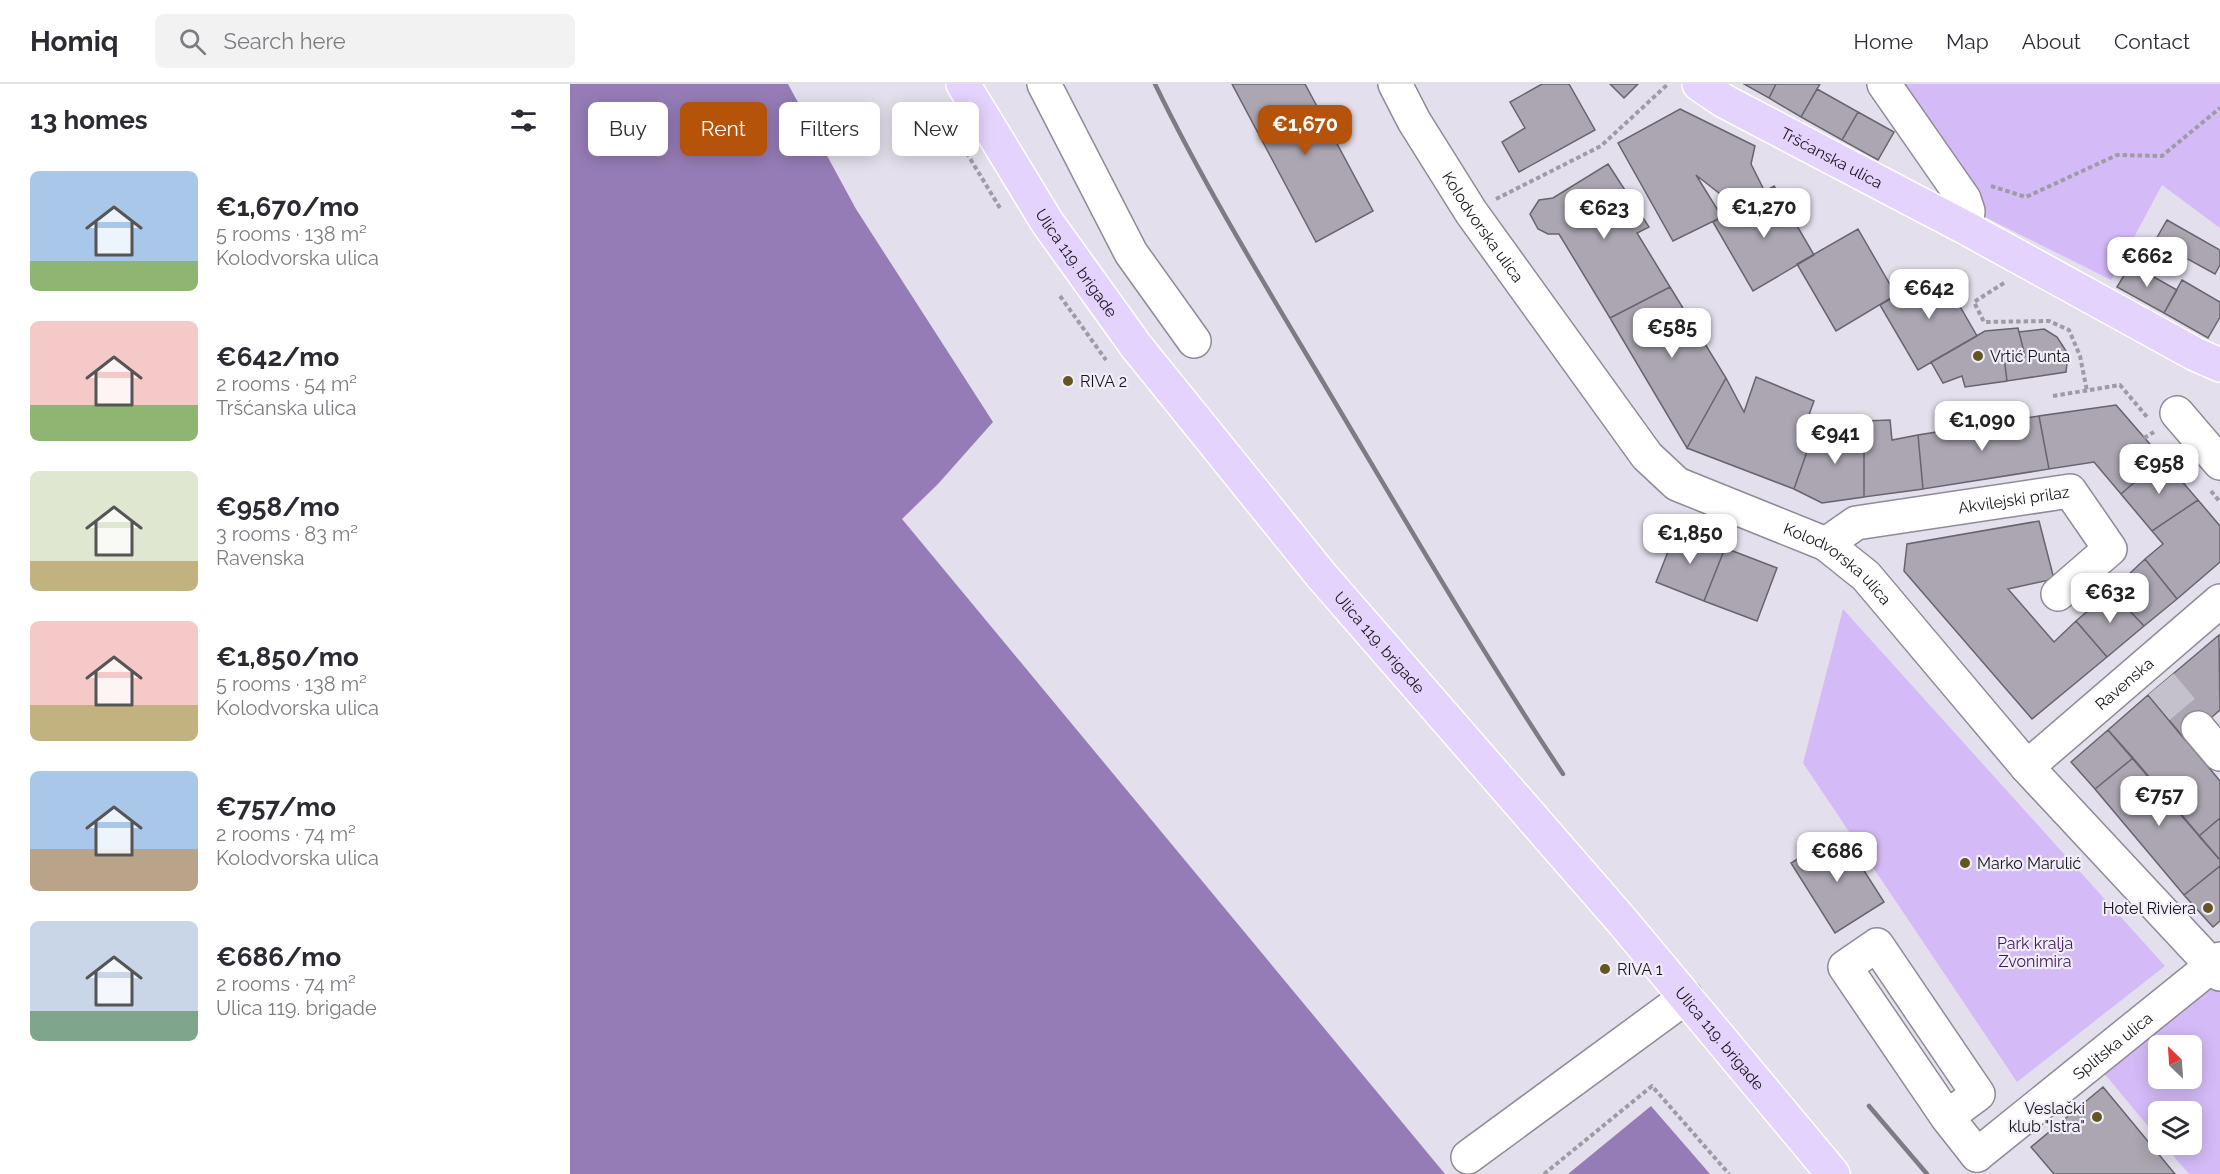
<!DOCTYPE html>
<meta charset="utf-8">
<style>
:root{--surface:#fff;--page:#f2f2f3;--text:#2b2b33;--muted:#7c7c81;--line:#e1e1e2;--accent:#b45309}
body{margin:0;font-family:Raleway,sans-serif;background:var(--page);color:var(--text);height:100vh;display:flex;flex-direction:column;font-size:22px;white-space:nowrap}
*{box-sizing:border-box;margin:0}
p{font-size:20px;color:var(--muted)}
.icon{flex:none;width:33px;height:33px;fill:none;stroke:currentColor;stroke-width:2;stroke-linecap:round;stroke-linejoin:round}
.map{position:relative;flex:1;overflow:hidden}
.panel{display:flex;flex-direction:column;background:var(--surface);width:570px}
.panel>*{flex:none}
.guide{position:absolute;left:18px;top:18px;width:570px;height:54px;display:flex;gap:12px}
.needle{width:39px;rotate:335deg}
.buttons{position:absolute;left:1578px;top:951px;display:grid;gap:12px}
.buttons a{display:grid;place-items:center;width:54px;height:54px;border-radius:9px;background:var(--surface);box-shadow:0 3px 15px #0003;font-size:30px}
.price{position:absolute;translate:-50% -51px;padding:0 14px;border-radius:12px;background:#fff;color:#222;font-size:20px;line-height:39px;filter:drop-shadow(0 2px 3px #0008)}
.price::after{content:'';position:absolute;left:50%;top:36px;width:18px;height:14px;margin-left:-9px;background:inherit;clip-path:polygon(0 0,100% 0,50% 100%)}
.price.on{background:var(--accent);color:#fff}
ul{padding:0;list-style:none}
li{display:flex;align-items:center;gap:18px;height:150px;padding:0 30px}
li span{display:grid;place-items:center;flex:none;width:168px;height:120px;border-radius:9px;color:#555}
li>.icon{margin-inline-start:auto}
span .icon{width:72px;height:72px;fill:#fffc;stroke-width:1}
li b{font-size:26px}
h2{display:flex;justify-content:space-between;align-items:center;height:72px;padding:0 30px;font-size:26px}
.pill{padding:0 21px;border-radius:9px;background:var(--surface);box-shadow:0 3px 15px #0003;font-size:21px;line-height:54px}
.pill.on{background:var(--accent);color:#fff}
header{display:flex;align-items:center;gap:36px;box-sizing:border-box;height:84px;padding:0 30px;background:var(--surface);border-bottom:2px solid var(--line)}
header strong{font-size:28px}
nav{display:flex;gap:33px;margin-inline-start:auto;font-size:21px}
.search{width:420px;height:54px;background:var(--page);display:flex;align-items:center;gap:15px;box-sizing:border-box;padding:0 21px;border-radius:9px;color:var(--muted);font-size:22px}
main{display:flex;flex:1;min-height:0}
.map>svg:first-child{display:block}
.green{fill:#d4bbf8;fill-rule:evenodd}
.water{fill:#957cb6}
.building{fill:#aba6b2;stroke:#68646f;stroke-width:1.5}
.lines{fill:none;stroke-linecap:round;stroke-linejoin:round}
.minor-tunnel{stroke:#c5c1cc;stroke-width:33;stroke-dasharray:33 16;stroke-linecap:butt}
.minor-casing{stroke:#8f8a96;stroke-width:36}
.major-casing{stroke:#fff;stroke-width:36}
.path{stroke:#9f9ba5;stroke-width:4;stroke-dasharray:4.5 3;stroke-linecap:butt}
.minor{stroke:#fff;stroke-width:33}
.major{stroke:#e4d3fd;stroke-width:33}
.rail{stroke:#7e7b83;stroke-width:4.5}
.poi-dot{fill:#645623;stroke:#f1edf9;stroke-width:2}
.labels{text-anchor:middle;stroke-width:4.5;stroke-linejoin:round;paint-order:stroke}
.street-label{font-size:16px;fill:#161519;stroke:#f1edf9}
.poi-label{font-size:16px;fill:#161519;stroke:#f1edf9;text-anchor:start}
.park-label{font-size:16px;fill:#3e1a60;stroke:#f1edf9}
</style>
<header>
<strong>Homiq</strong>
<div class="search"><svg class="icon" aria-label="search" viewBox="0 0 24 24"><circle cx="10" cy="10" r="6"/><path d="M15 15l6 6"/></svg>Search here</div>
<nav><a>Home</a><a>Map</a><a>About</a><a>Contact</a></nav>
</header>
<main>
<section class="panel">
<h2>13 homes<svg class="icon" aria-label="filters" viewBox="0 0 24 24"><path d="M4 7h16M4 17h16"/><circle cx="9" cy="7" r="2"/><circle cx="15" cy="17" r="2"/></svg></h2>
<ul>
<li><span style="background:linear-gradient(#a9c7e8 75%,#8fb573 0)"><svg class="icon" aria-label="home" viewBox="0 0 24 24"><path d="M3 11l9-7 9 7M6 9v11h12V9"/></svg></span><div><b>€1,670/mo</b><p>5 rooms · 138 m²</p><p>Kolodvorska ulica</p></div></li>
<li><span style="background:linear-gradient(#f6c9c9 70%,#8fb573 0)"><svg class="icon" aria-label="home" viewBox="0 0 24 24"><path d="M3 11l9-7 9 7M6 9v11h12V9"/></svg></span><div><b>€642/mo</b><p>2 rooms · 54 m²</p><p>Tršćanska ulica</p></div></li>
<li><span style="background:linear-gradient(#dfe7d0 75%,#c2b280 0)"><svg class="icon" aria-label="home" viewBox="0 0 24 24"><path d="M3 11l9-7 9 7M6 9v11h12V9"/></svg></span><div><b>€958/mo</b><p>3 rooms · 83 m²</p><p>Ravenska</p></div></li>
<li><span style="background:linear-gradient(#f6c9c9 70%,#c2b280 0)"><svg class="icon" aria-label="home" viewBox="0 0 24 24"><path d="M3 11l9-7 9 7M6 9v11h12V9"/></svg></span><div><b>€1,850/mo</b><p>5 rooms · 138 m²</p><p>Kolodvorska ulica</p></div></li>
<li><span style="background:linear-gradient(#a9c7e8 65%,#b9a48a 0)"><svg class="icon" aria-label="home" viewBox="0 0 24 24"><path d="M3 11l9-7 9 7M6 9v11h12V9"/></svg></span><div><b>€757/mo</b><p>2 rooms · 74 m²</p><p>Kolodvorska ulica</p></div></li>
<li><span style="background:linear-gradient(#c9d6e8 75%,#7fa58c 0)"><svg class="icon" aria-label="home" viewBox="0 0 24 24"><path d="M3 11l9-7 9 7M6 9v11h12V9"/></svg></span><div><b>€686/mo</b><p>2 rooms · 74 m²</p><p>Ulica 119. brigade</p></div></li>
</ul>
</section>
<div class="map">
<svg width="1650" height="1090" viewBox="0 0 1650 1090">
<rect width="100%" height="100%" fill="#e4dfec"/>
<path class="green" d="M1321,0h329v144l-58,-43 -51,95 -130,-65z
M1273,525l322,357 -148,116 -214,-319z
M1645,901l5,5v184h-31l-25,-29 28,-1v-32h-34v26l-55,-66zM1588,962h34v32h-34z"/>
<path class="water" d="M0,0h218l68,125 137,213 -55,62 -36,35 543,655h-875z
M1081,1022l59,68h-142z"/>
<path class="building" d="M662,0h73l68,127 -57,31z
M972,0h27l26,46 -76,42 -17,-30 23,-14 -15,-26z
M1040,0h28l-14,14z
M1174,0h32l-7,14z
M1206,0h44l-19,33 -32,-19z
M1247,5l41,23 -16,28 -41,-23z
M1110,25l75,37 -4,18 14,28 -27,16 -42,-33 26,42 -49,24 -55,-98z
M1288,28l36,20 -16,28 -36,-20z
M1038,80l41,63 -12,6 33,54 -60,31 -51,-84h-11l-10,-5 -8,-15 9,-14 14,-2z
M1204,102l40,69 -61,36 -40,-69z
M1597,136l53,30v15l-5,9 -60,-33z
M1288,145l38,66 -60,36 -39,-67z
M1561,180l46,26 -13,23 -47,-26z
M1369,186l38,66 -59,34 -38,-65z
M1612,196l38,22v15l-12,21 -44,-25z
M1100,203l56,91 -39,70 -77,-130z
M1448,244l7,28 -21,1 3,24 -42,6 -3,-11 -19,7 -12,-21 54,-31z
M1474,245l13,8 11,17 -2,18 -59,9 -3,-24 21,-1 -6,-24z
M1186,293l58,24 -12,33 9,6 -17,49 -107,-41 39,-70 18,34z
M1546,321l46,53 -41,36 -27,-32 -45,7 -10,-53z
M1469,332l10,53 -126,20 -5,-54z
M1320,336l2,20 26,-5 5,54 -59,8v-76z
M1294,337v76l-42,6 -28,-14 17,-49 14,6 10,-24z
M1592,374l36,42 -46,31 -31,-37z
M1628,416l22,26v36l-43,37 -32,-40 18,-15 -11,-13z
M1469,437l15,58 -46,10 46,53 22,-21 31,36 -75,62 -128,-148 3,-27z
M1107,445l48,19 -21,53 -48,-19z
M1155,464l52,20 -20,53 -53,-20z
M1575,475l32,40 -33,27 -33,-35z
M1541,507l33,35 -37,31 -31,-36z
M1649,551l1,75 -35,30 -37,-45z
M1578,611l72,86v37l-21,18 -91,-106z
M1538,646l25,28 -38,31 -24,-27z
M1563,674l87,102v6l-36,29 -89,-106z
M1650,734v42l-21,-24z
M1270,749l44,69 -49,31 -44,-70z
M1650,782v55l-7,6 -29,-32z
M1533,1003l72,87h-121l-23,-27z"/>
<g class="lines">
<path class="minor-tunnel" d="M1591,600l37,44"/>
<g class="minor-casing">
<g id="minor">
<path d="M474,0l87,169 63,88"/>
<path id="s1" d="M825,0l19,37 57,91 176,244 30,28 149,60 40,32 161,191 193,207"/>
<path d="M1314,0l80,115 4,12 -2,17"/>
<path d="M1607,329l43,50"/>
<path id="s2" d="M1256,460l30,-21 214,-32 40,58 -52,45"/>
<path d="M1628,644l22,26"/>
<path id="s3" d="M1457,683l193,-166"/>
<path d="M1377,1033l31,-23 -101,-149 -32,22 102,150 30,38"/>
<path id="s4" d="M1407,1071l243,-196"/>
<path d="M898,1073l218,-160"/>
</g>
</g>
<g class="major-casing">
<g id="major">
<path id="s5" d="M393,0l84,138 89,124 185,229 302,347 210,252"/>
<path id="s6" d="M1129,0l25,17 242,127 229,126 25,11"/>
</g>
</g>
<path class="path" d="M381,43l49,81
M1421,102l35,11 91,-42 45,1 58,-48
M926,115l105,-53 67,-62
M1434,199l-30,19 10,20 65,-1 20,9 11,26 7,35
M490,212l46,64
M1483,312l67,-11 27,32
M1574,354l10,-6
M1641,407l9,11
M974,1090l108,-88 77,88"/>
<use href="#minor" class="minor"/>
<use href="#major" class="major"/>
<path class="rail" d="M585,0c53,109 117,212 178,315 75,126 149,253 230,375
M1299,1022l58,68"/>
</g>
<g class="poi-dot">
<circle cx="1408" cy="272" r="6"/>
<circle cx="498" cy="297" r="6"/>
<circle cx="1395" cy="779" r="6"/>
<circle cx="1638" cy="824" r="6"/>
<circle cx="1035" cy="885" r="6"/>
<circle cx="1527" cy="1033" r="6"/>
</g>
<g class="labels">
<g class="street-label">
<text dy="6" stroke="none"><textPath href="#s6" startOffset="152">Tršćanska ulica</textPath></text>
<text dy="6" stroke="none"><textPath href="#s1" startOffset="168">Kolodvorska ulica</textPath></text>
<text dy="6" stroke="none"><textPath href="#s5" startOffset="212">Ulica 119. brigade</textPath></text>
<text dy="6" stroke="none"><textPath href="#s2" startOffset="196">Akvilejski prilaz</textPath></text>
<text dy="6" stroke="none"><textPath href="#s1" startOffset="672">Kolodvorska ulica</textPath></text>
<text dy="6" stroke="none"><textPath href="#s5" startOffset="698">Ulica 119. brigade</textPath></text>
<text dy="6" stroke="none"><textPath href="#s3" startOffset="128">Ravenska</textPath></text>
<text dy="6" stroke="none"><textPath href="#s5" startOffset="1220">Ulica 119. brigade</textPath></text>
<text dy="6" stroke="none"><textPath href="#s4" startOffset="174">Splitska ulica</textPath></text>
</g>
<g class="poi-label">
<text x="1420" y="278">Vrtić Punta</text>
<text x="510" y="303">RIVA 2</text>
<text x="1407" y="785">Marko Marulić</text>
<text x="1626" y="830" text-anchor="end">Hotel Riviera</text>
<text x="1047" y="891">RIVA 1</text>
<text x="1515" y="1030" text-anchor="end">Veslački<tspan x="1515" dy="18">klub "Istra"</tspan></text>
</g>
<g class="park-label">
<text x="1465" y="865">Park kralja<tspan x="1465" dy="18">Zvonimira</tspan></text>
</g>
</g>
</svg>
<div class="buttons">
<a><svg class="needle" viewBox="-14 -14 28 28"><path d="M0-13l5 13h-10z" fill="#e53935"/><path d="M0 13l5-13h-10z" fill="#7c7c81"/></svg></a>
<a><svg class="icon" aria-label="layers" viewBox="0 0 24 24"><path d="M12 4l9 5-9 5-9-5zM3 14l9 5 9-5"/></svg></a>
</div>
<b class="price on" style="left:735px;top:72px">€1,670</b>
<b class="price" style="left:1194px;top:155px">€1,270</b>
<b class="price" style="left:1034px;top:156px">€623</b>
<b class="price" style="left:1577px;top:204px">€662</b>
<b class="price" style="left:1359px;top:236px">€642</b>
<b class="price" style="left:1102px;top:275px">€585</b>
<b class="price" style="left:1412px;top:368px">€1,090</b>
<b class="price" style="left:1265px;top:381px">€941</b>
<b class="price" style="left:1589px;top:411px">€958</b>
<b class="price" style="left:1120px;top:481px">€1,850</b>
<b class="price" style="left:1540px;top:540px">€632</b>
<b class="price" style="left:1589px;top:743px">€757</b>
<b class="price" style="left:1267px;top:799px">€686</b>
<div class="guide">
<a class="pill">Buy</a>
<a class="pill on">Rent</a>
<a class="pill">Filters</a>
<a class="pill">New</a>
</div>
</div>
</main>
